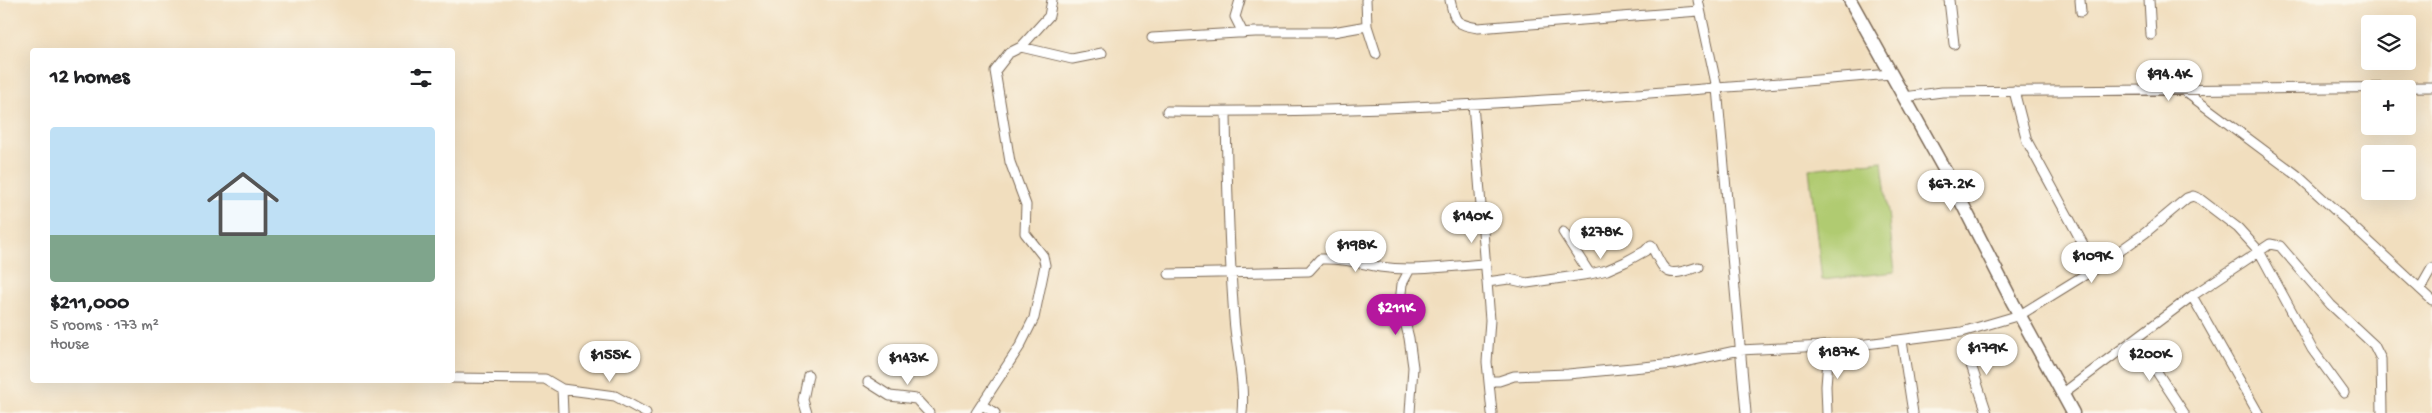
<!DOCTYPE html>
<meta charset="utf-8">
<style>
:root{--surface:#fff;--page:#f2f2f2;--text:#202124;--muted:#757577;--line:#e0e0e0;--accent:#b5179e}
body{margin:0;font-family:"Gochi Hand",sans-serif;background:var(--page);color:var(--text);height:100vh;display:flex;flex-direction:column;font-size:19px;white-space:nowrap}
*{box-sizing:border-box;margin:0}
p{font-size:16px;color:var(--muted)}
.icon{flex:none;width:28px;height:28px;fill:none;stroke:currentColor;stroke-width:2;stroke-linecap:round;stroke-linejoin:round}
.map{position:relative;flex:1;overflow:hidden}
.sheet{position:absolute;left:30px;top:48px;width:425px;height:335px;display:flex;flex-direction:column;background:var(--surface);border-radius:5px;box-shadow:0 5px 20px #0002}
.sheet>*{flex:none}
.tools{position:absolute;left:2361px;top:15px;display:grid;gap:10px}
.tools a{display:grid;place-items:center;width:55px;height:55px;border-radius:5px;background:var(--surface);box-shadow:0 5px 20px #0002;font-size:25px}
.price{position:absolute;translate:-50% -42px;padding:0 11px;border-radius:18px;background:#fff;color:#222;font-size:16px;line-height:32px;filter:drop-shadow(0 1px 2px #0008)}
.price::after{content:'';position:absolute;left:50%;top:30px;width:15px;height:11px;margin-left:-8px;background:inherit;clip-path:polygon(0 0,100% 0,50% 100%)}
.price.active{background:var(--accent);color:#fff}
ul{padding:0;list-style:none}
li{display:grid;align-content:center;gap:10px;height:265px;padding:0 20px}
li+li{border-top:1px solid var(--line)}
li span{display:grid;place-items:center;height:155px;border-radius:5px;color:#555}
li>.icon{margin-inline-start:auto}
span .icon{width:90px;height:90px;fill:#fffc;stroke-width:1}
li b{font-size:21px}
h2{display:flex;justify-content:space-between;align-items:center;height:60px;padding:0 20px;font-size:21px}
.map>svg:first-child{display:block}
.pitch{fill:#b0cb71;stroke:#767a48}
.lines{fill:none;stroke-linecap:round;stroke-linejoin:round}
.street-casing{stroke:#7b6956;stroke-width:11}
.secondary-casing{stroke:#7b6956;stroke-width:15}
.street{stroke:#fff;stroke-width:9}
.secondary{stroke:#fff;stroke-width:12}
</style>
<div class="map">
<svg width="2432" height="413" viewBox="0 0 2432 413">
<rect width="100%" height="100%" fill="#fbf7ec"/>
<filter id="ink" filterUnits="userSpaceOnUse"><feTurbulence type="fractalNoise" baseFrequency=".02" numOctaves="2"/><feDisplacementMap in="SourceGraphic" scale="10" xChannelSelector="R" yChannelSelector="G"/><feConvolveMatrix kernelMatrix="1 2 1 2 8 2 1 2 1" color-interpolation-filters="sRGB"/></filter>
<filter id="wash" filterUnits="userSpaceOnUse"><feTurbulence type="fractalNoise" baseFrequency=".0096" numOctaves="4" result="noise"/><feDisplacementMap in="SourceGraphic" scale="20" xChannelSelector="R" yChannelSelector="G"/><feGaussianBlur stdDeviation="1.12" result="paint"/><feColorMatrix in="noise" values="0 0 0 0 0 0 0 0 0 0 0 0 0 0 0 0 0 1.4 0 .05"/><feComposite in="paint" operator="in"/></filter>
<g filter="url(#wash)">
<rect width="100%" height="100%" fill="#f1debe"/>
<path class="pitch" d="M1882,161l13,111 -73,8 -13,-111z"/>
</g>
<g filter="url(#ink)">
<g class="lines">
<g class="street-casing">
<path id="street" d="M1240,0l-5,17 8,16
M1366,0l1,26 9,28
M1450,0c5,22 5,24 28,28l221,-17
M1698,0l19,88 29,325
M1949,0l5,44
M2080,0l1,12
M2149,0l2,35
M1152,38l103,-6h78l34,-6
M1021,47l28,-31 3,-16
M2183,90l114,85 135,125
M2014,91l13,50 69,127
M1904,97l38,-5 490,-5
M1473,104l17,216 -3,42 5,51
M1167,111c241,3 483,-17 724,-37
M1226,112c1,69 3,137 8,206 2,31 11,64 8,95
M1563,232l27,42
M1169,274l140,-3 11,-12c25,-1 37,4 60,8 35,5 71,-1 105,-3
M1487,282l22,-3 18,4 63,-9 17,-4 18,-8 20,-11 6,-6c15,29 13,33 47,22
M2420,289l12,-21
M2192,296l66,117
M2136,340l48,73
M1902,341l11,72
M1965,347l22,66
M452,378l93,1 17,10 53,7 31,17
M1489,381h10l15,-5 54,-2 107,-10 65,-14 126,-6 96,-12 58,-17 76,-47 49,-35 42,-35 6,-2 7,3 38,29 21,23 53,98 32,44
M868,382l22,14 26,3 13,14
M562,389l1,24
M2062,394l130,-98 78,-52 10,2 51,59 43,40 7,14 1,54
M982,405l13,8
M807,413l-4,-13 5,-25
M976,413l44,-67 14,-28 11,-53 -2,-9 -18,-23 1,-28 -16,-43 -15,-91 14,-18 12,-6 51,12 30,-6
M1410,413l3,-46 -4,-29 -9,-36 2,-18 8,-15
M1827,413l-1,-27 3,-40"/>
</g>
<g class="secondary-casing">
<path id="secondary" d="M1850,0l99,178 64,125 60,110"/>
</g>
<use href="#street" class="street"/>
<use href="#secondary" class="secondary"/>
</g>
</g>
</svg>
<div class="tools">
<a><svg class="icon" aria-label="layers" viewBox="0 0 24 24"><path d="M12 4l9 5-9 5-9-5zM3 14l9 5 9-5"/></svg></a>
<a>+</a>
<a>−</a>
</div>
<b class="price" style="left:2169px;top:102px">$94.4K</b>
<b class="price" style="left:1951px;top:212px">$67.2K</b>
<b class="price" style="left:1472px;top:244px">$140K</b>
<b class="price" style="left:1601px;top:260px">$278K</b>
<b class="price" style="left:1356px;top:273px">$198K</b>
<b class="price" style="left:2092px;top:284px">$109K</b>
<b class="price active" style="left:1396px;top:336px">$211K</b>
<b class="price" style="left:1987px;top:376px">$179K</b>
<b class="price" style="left:1838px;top:380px">$187K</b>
<b class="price" style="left:2150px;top:382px">$200K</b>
<b class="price" style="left:610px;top:383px">$155K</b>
<b class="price" style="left:908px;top:386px">$143K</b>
<section class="sheet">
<h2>12 homes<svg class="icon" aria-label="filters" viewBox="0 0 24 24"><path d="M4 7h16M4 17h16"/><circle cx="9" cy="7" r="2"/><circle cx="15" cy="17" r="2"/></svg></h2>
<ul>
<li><span style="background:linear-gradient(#bfe0f5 70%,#7fa58c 0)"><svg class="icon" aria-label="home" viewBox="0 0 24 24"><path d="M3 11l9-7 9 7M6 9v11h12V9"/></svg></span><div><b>$211,000</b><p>5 rooms · 173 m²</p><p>House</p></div></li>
</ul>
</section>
</div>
